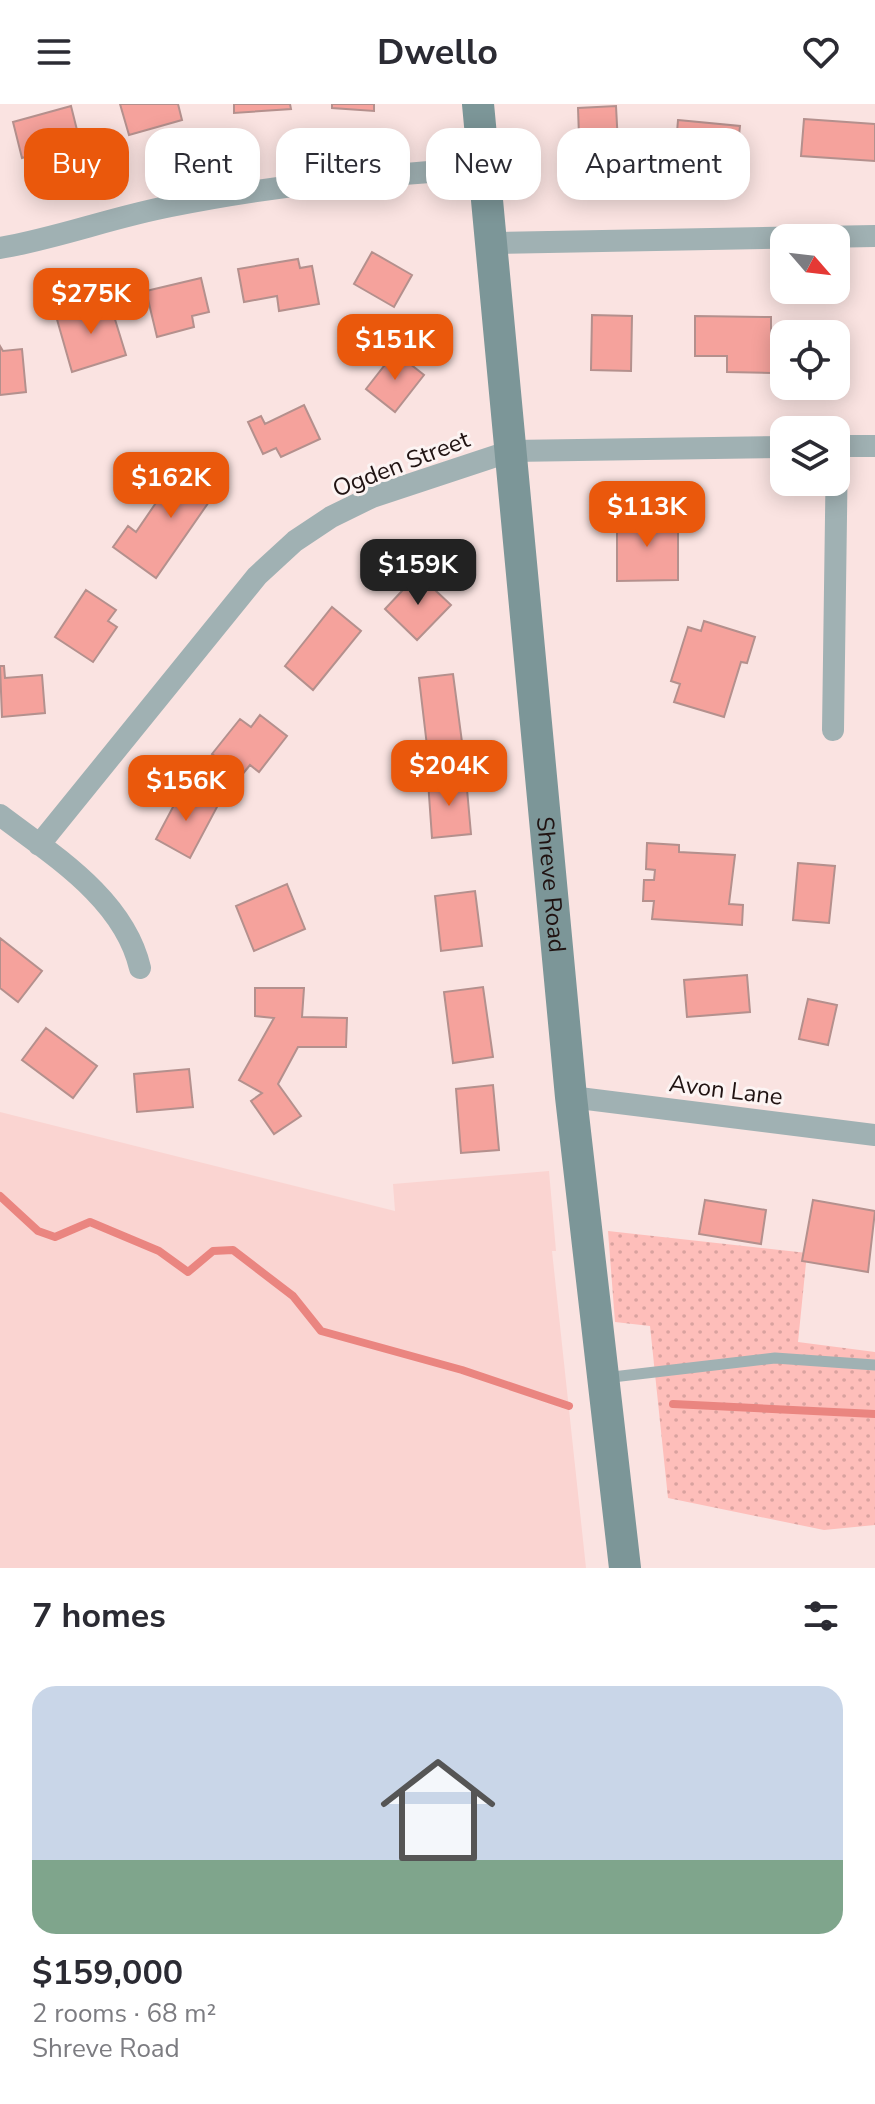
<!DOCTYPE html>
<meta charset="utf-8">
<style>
:root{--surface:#fff;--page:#f7f7f7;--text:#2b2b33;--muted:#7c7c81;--line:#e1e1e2;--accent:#ea580c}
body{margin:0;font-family:"Nunito Sans",sans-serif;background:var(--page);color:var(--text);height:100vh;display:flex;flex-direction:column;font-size:30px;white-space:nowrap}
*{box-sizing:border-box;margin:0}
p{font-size:26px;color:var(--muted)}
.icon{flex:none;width:44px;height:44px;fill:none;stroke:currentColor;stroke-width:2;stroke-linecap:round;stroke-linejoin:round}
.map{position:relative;height:1464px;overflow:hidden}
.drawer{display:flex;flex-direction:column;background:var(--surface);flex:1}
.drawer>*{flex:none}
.hud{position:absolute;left:24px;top:24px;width:828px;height:72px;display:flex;gap:16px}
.needle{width:52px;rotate:118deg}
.buttons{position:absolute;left:770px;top:120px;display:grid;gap:16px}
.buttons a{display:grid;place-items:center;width:80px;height:80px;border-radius:16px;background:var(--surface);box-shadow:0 4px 20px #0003;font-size:40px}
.price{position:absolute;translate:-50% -68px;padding:0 18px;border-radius:16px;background:var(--accent);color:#fff;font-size:26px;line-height:52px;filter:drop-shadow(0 2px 4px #0008)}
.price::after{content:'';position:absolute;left:50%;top:48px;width:24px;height:18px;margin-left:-12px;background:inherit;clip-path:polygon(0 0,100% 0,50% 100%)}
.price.current{background:#222;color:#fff}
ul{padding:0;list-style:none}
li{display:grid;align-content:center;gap:16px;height:424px;padding:0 32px}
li+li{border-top:2px solid var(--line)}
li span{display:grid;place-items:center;height:248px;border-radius:24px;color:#555}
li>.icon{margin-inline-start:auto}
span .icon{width:144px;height:144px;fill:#fffc;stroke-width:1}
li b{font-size:34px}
h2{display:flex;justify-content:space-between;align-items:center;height:96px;padding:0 32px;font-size:34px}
.pill{padding:0 28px;border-radius:24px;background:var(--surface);box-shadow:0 4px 20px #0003;font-size:28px;line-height:72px}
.pill.current{background:var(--accent);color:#fff}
header{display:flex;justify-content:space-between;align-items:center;height:104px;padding:0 32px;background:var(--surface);font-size:36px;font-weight:700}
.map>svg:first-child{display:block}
.built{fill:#fad4d1}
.grass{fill:url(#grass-dots)}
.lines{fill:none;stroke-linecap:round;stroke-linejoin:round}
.stream{stroke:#ea8580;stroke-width:8}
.building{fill:#f5a29c;stroke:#b4908d;stroke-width:2}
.lane{stroke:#a0b1b3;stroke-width:11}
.street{stroke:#a0b1b3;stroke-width:22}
.secondary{stroke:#7c9698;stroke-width:32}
.labels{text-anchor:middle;stroke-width:6;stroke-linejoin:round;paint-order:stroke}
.street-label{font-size:24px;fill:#201312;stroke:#fcf4f3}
</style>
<header><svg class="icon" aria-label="menu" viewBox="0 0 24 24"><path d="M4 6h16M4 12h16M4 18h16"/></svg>Dwello<svg class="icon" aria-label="heart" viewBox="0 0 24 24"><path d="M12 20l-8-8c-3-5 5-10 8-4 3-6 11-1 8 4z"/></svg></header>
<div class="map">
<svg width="875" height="1464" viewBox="0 0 875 1464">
<defs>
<pattern id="grass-dots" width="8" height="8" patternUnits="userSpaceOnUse" patternTransform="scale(2)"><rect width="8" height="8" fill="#febeba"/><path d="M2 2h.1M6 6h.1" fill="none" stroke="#d9a29f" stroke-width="1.8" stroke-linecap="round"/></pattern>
</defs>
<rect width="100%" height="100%" fill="#fae3e1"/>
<path class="built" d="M0,1008l395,99 -2,-27 156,-13 7,80h-4l34,317h-586z"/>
<path class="grass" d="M608,1127l199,22 -9,89 77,10v173l-51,5 -156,-32 -18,-172 -35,-4z"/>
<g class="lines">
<path class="stream" d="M0,1092l38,35 17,6 35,-15 69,29 29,21 25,-21 20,-1 60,46 28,35 141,39 107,36
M673,1300l202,10"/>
</g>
<path class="building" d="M120,0h58l4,16 -53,15z
M234,0h56l1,5 -57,4z
M332,0h42v7l-42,-3z
M71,2l9,36 -58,16 -9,-36z
M616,2l3,57 -39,2 -2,-57z
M804,15l71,5v37l-74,-5z
M678,16l62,6 -4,37 -61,-6z
M372,148l40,23 -18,32 -40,-23z
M298,155l2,9 12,-2 7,38 -40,7 -2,-15 -33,6 -6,-33z
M201,174l8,34 -17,4 2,11 -37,10 -11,-46z
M109,196l17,55 -54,17 -16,-56z
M592,211l40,1 -1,55 -40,-1z
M695,212l76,1v56l-44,-1v-16h-32z
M836,234l11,2 -8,44h-3z
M0,242l3,5 19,-2 4,43 -26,3z
M395,248l29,23 -29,37 -29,-23z
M304,301l16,34 -39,18 -5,-9 -13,6 -15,-32 13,-6 4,8z
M199,353l28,19 -71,102 -43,-31 15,-21 8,6 26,-38 8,5z
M617,413h61v63l-61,1z
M418,470l33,31 -34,35 -32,-31z
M86,486l30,20 -8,11 9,6 -24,35 -38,-25z
M332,503l29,24 -48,59 -28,-24z
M704,517l51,16 -8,26 -6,-1 -17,55 -50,-15 6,-18 -9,-3 17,-54 13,4z
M0,562h4l1,12 37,-3 3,38 -43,4z
M453,570l9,68 -35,4 -8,-68z
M260,611l27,21 -28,36 -9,-7 -9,11 -29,-22 28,-35 11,8z
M466,674l5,56 -39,4 -4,-57z
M183,684l34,19 -27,51 -34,-19z
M647,739l32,2v7l56,3 -6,49 14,1 -1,20 -90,-6 2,-18h-11l1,-21h10l1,-10 -9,-1z
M798,759l37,3 -6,57 -36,-3z
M287,780l18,45 -51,22 -18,-45z
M475,787l7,55 -41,5 -6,-55z
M0,834l42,33 -24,31 -18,-14z
M747,871l3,37 -63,5 -3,-37z
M483,883l10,70 -40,6 -9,-71z
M255,884h49l-2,29 45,1 -1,29h-48l-20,37 23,32 -27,18 -23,-33 11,-8 -23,-13 35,-62 -19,-2z
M808,895l29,6 -9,40 -29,-6z
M46,924l51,38 -24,32 -51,-38z
M189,965l4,38 -56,5 -3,-38z
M493,981l6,65 -38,3 -5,-64z
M705,1096l61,10 -5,34 -62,-10z
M813,1096l62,11 -7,61 -66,-11z"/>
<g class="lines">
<path class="lane" d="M604,1274l171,-20 100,7"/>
<path class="street" d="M491,139l384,-7
M0,144c58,-10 113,-31 171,-42 104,-21 207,-31 313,-38
M836,342h39
M833,626l4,-284
M0,711c54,41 124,84 140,153
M39,741l218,-269 38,-35 36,-24 41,-20 139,-46 273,-4
M571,993l304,38"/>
<path class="secondary" id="s1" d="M478,0l93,993 54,471"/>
</g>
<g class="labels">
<g class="street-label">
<text transform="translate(401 360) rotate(-21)" y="8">Ogden Street</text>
<text dy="8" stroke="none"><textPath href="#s1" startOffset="784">Shreve Road</textPath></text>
<text transform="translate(726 986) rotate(7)" y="8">Avon Lane</text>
</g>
</g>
</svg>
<div class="buttons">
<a><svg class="needle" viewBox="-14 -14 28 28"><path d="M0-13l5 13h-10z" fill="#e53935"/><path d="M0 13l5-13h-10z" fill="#7c7c81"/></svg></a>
<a><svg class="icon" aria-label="locate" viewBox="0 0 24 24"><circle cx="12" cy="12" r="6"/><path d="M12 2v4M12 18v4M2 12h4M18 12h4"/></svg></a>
<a><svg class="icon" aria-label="layers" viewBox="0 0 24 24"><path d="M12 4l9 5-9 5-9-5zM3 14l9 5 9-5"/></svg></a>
</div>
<b class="price" style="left:91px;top:232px">$275K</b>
<b class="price" style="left:395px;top:278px">$151K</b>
<b class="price" style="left:171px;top:416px">$162K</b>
<b class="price" style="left:647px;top:445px">$113K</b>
<b class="price current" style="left:418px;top:503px">$159K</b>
<b class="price" style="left:449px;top:704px">$204K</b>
<b class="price" style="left:186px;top:719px">$156K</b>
<div class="hud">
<a class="pill current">Buy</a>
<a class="pill">Rent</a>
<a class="pill">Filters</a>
<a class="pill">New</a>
<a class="pill">Apartment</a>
</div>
</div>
<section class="drawer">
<h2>7 homes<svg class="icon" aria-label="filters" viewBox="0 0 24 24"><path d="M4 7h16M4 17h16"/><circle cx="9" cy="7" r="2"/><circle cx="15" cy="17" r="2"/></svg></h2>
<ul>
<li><span style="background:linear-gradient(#c9d6e8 70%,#7fa58c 0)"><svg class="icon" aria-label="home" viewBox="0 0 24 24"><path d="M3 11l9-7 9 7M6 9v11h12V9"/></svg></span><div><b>$159,000</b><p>2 rooms · 68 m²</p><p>Shreve Road</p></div></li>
</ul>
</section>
